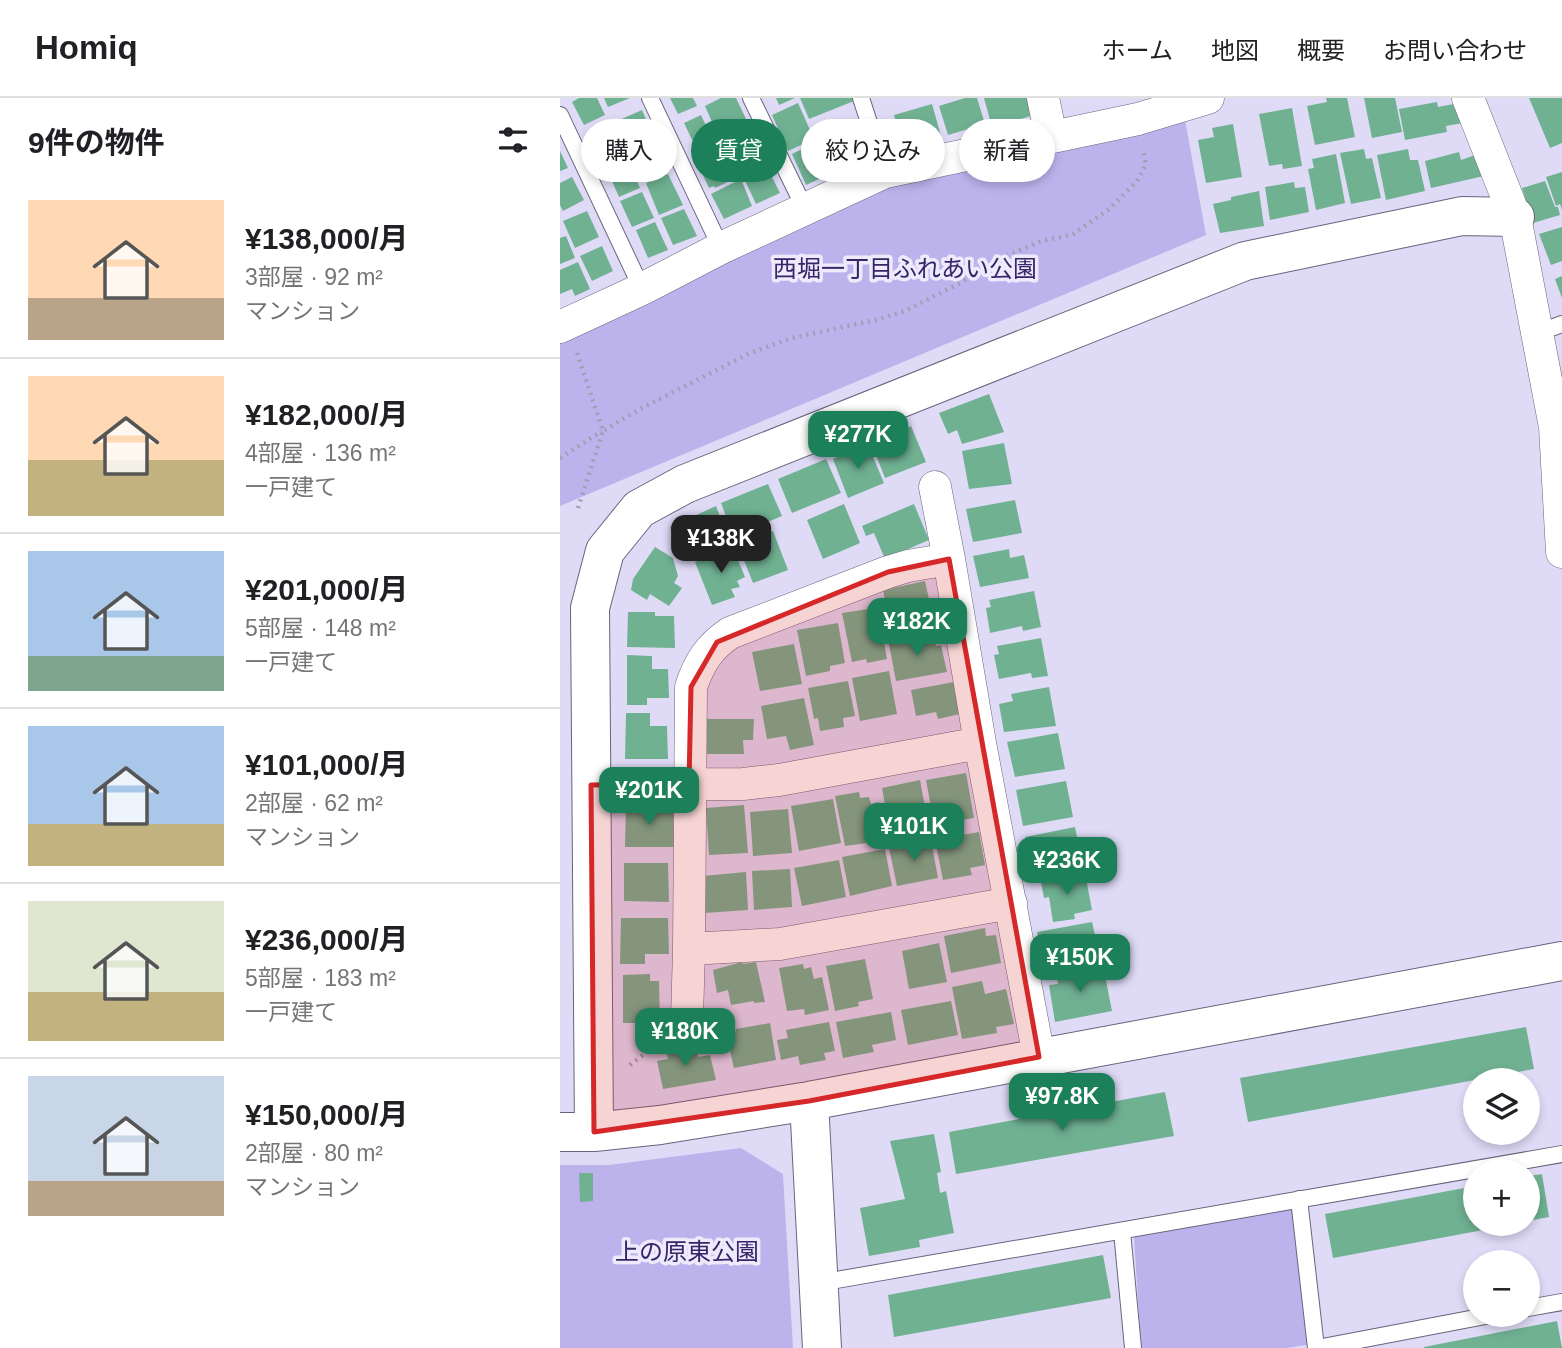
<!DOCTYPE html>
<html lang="ja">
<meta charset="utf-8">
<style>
:root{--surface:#fff;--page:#f6f6f6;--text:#202124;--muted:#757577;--line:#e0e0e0;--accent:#1c815b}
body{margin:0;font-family:Arial,"Noto Sans JP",sans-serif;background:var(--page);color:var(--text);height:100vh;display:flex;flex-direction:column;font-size:26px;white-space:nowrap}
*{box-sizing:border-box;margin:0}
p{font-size:23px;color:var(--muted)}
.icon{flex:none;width:38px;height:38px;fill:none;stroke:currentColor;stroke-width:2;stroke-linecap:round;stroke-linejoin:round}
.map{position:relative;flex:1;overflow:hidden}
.side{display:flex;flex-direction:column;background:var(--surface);width:560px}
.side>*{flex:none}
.banner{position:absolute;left:21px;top:21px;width:665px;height:63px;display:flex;gap:14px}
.controls{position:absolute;left:903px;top:970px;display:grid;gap:14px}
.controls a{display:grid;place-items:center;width:77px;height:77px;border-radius:50%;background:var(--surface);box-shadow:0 4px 10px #0003;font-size:35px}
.price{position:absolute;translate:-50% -60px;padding:0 16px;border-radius:14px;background:var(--accent);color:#fff;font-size:23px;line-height:46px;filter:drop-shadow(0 2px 4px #0008)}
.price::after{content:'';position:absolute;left:50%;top:42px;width:21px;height:16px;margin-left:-10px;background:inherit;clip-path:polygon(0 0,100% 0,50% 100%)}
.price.active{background:#222;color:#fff}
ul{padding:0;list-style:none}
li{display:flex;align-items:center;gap:21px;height:175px;padding:0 28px}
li+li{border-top:2px solid var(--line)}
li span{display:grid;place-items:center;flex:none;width:196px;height:140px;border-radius:0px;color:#555}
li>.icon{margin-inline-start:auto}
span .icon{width:84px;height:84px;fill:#fffc;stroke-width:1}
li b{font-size:30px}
h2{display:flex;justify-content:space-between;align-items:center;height:84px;padding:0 28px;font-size:30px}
.chip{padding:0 24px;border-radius:32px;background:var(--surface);box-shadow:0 4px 10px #0003;font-size:24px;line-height:63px}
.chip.active{background:var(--accent);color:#fff}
header{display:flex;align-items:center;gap:42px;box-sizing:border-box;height:98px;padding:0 35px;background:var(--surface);border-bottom:2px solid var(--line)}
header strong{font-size:33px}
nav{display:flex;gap:38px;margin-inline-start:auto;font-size:24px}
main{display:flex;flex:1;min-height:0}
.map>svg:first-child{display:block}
.green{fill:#bcb3ed}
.building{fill:#70b192}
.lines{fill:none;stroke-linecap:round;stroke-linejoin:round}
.lane-casing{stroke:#68647c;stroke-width:18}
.street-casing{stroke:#68647c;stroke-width:33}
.secondary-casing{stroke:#68647c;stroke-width:40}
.path{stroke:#a19eb4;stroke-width:4.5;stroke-dasharray:2 5;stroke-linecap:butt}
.lane{stroke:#fff;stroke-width:16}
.street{stroke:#fff;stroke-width:32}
.secondary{stroke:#fff;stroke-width:38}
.marked{fill:#d62828;fill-opacity:0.2;stroke:#d62828;stroke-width:5;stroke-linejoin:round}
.labels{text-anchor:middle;stroke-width:7;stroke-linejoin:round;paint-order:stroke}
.park-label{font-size:24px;fill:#382568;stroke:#eceafb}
</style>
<header>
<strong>Homiq</strong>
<nav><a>ホーム</a><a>地図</a><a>概要</a><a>お問い合わせ</a></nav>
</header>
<main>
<section class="side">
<h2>9件の物件<svg class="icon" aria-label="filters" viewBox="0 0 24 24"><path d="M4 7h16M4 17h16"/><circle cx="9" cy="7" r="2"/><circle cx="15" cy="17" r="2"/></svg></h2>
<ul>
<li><span style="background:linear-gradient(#ffd9b3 70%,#b9a48a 0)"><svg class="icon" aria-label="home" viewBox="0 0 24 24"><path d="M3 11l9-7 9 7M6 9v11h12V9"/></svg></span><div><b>¥138,000/月</b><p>3部屋 · 92 m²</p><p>マンション</p></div></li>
<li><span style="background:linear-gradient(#ffd9b3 60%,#c2b280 0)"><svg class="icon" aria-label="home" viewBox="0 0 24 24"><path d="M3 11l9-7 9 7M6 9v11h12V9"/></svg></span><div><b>¥182,000/月</b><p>4部屋 · 136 m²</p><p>一戸建て</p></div></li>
<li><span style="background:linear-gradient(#a9c7e8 75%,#7fa58c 0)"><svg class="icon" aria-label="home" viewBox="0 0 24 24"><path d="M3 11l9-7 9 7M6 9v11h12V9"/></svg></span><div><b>¥201,000/月</b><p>5部屋 · 148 m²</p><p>一戸建て</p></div></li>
<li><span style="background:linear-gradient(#a9c7e8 70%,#c2b280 0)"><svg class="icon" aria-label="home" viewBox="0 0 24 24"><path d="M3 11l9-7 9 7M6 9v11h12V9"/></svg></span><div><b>¥101,000/月</b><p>2部屋 · 62 m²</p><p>マンション</p></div></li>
<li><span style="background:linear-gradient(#dfe7d0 65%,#c2b280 0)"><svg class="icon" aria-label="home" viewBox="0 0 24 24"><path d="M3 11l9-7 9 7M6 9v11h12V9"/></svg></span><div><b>¥236,000/月</b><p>5部屋 · 183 m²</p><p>一戸建て</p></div></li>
<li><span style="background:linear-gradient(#c9d6e8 75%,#b9a48a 0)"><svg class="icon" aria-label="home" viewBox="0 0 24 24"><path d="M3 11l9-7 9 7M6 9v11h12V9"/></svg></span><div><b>¥150,000/月</b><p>2部屋 · 80 m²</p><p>マンション</p></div></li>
</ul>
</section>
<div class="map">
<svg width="1002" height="1250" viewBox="0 0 1002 1250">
<rect width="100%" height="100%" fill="#dfdbf7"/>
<path class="green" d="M625,22l21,115 -646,271v-171l326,-151z
M181,1050l42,26 10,174h-233v-183h49z
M734,1111l18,135 -25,4h-146l-7,-111z"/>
<path class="building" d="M19,0h18l8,17 -21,10 -12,-23z
M44,0h26l-22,9z
M110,0h23l4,8 -19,8z
M161,0h15l12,25 -5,1 2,3 -26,11 -14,-32z
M216,0h19l-16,7z
M240,0h52l2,3 -45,18z
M405,0h12l8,26 -37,11 -9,-29z
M424,0h45l5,17 -42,12z
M766,0h21l8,39 -40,8 -8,-39 20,-4z
M804,0h31l7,34 -30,6z
M969,0h33v45l-12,5z
M877,4l1,5 21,-4 4,20 -17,3 1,6 -42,8 -6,-31z
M238,5l16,36 -26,12 -16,-36z
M372,6l9,32 -38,10 -9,-31z
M732,10l10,58 -19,3 -1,-5 -13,2 -10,-52z
M82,12l9,21 -13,6 1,4 -11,5 -11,-25z
M141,17l12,25 -17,8 -12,-25z
M297,25l12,30 -13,5 5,12 -25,11 -18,-43z
M51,26l9,22 -22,10 -10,-23z
M673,26l9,53 -36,6 -8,-43 16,-3 -2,-9z
M188,29l16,32 -25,15 -17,-33z
M95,44l11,24 -22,11 -11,-25z
M256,44l14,32 -24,11 -14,-31z
M163,47l15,32 -23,11 -1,-2 -5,2 -14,-30z
M804,51l2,10 6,-1 9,40 -30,6 -11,-51z
M848,51l2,11h8l7,31 -39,9 -9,-45z
M0,53l8,17 -8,3z
M899,54l2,8 17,-6 6,22 -53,12 -6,-27z
M65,56l15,34 -21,9 -15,-34z
M776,56l9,49 -29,7 -8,-41 6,-1 -2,-9z
M205,65l15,30 -24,11 -14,-30z
M1002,74v38l-2,-6 -4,2 -10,-29z
M108,76l15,31 -24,10 -13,-32z
M12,79l12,23 -21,11 -3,-6v-22z
M181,81l11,27 -28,13 -13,-25z
M985,83l10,26h3l2,8 -27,8 -11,-35z
M734,84l1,6 10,-1 4,25 -39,8 -5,-33z
M699,93l5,35 -44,7 -7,-29 18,-4v-3z
M82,94l12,26 -22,9 -12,-26z
M124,111l13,27 -24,9 -12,-27z
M27,113l12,26 -24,11 -12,-27z
M95,124l13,28 -20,8 -12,-28z
M1002,129v34l-11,4 -12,-31z
M6,138l9,22 -15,6v-26z
M42,148l11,25 -21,10 -12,-25z
M18,164l12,27 -15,7 -3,-7 -12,5v-24z
M1002,178v22l-7,-19z
M429,296l15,38 -42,12 -5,-14 -9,4 -9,-21z
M351,328l15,36 -41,16 -14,-36z
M444,345l8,41 -43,5 -7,-38z
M308,347l16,38 -36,15 -15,-39z
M266,361l15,34 -49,20 -14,-34z
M208,386l14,32 -24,10 -1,-3 -25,9 -11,-29z
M455,402l7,33 -49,9 -7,-33z
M284,406l16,39 -37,16 -16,-39z
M354,406l15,36 -44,19 -11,-26 -8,3 -4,-10z
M156,408l14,37 -29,11 -1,-3 -10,3 -3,-7 -8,4 -9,-24z
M213,433l15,39 -35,13 -15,-38z
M95,449l18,11 5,18 -4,7 8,5 -13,18 -19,-12 -3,6 -16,-10 2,-11z
M173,450l12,29 -8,4 3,6 -9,2 4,8 -23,8 -17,-43z
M449,451l1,9 14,-3 5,23 -49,9 -7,-31z
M365,483l8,36 -23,5v3l-20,3 -7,-38z
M474,493l7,36 -18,4 -1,-5 -32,7 -4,-25 5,-1 -2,-7z
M308,511l1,9 10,-2 8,43 -20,4 -1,-4 -14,3 -10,-49z
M68,514h27v4h19l1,32 -48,-1z
M278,525l7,40 -15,3v5l-24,5 -9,-46z
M374,537l2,11 5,-1 6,27 -51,9 -7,-37z
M481,540l7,38 -16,2 -1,-5 -32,6 -5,-24 5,-1 -2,-8z
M234,546l8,40 -42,7 -8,-39z
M67,557l25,1v13h16l1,29h-22v7h-20z
M329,573l8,43 -37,7 -8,-43z
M288,583l7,35 -12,2 1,9 -24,4 -2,-13 -4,1 -6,-31z
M394,584l6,32 -22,5 -2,-7 -20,4 -5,-26z
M489,589l7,39 -52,6 -5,-28 14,-3 -2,-7z
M244,600l10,47 -24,5 -4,-14 -19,3 -6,-33z
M66,615h24v13h17l1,33h-43z
M147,621h47l-1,21h-10l1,14h-37z
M498,635l7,36 -50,8 -8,-35z
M406,675l8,45 -18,3 1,4 -22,4 -9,-49z
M360,682l9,50 -39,4 -8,-46z
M506,683l7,36 -50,9 -7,-36z
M299,694l1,6 9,-1 2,7 8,-2 6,30 -20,3 2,8 -22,3 -10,-50z
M273,701l8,44 -42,8 -8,-45z
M66,706h24l-1,6h24l1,37h-49z
M184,707l4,48 -39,2 -3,-47z
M228,711l4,44 -39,3 -3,-44z
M515,729l7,36 -28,4 -1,-6 -22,4 -6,-28z
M419,734l6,33 -15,3 2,7 -29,5 -8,-40z
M371,742l7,38 -41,8 -8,-38z
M325,751l7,37 -42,10 -8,-39z
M279,762l7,37 -44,9 -8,-38z
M64,765h44l1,39 -45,-1z
M230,771l2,38 -38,3 -2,-39z
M186,774l2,38 -43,3 -2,-37z
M525,775l7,37 -18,4 1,5 -22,3 -4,-25 -5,1 -3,-16z
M61,820h47l1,36h-24v10h-25z
M532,824l7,30 -48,9 -3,-15 -8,2 -3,-16z
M425,830l1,8 10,-1 5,28 -50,10 -7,-37z
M379,845l8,39 -38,7 -7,-38z
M305,861l8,40 -15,3 1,4 -24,5 -9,-45z
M182,864l1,2 13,-2 9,40 -11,1v-2l-23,4 -3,-15 -11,3 -4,-23z
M243,866l1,5 7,-2 3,12 8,-2 7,33 -24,5 -1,-6 -17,2 -8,-43z
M543,867l9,46 -57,11 -6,-37 9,-1 -2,-10z
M90,876v7h9l1,42h-37v-48z
M422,883l3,13 21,-5 8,35 -18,3 1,6 -35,6 -10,-52z
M391,903l7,34 -50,10 -7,-35z
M331,914l5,28 -24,5 2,7 -31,6 -7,-36z
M269,924l6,29 -11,2 2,7 -26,5 -2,-9 -17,4 -4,-20 11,-2 -2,-8z
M210,925l6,37 -42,8 -8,-34 10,-3v-2z
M966,929l8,42 -286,53 -8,-44z
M136,946l2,13 12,-2 6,25 -53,9 -6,-28 11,-2 -2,-10z
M605,994l9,44 -218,38 -7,-42z
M374,1036l7,38 -4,1 3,20 6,-2 8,42 -35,7 1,7 -51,9 -9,-48 45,-9 -15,-58z
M19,1075h14v28l-13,1z
M982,1076l7,43 -21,4v-45z
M915,1088v37l35,2 -177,33 -8,-44z
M543,1157l8,43 -217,39 -6,-42z
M997,1223l5,27h-138v-1z"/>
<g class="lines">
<g class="lane-casing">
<path id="lane" d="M90,0l71,150
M191,0l54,111
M301,0l24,74
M0,17l82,174
M978,235l24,-9
M739,1101l17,149
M562,1133l11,117
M259,1185l743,-129
M968,1210l34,-6
M757,1250l179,-34"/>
</g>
<g class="street-casing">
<path id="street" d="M483,0l8,38
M908,0l47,119 40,210 7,125
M0,229l82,-38 79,-41 164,-76 253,-53 70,-21
M375,389l14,72
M420,645l-31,-184 -41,7 -20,6 -158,61c-21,14 -31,30 -39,54l-2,262 91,-5 231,-41
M31,687l152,-1 36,-4 201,-37 59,314
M127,921l2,-70"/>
</g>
<g class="secondary-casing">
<path id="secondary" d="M249,1003l13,247
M0,1034h34l66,-7 149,-24 753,-140
M34,1034l-4,-524 15,-57 34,-42 46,-25 560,-223 217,-45 53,1"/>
</g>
<path class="path" d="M17,255l26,78 37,-22 110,-56 42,-15 84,-18 29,-9 53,-27 46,-27 35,-15 34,-8 35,-24 29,-29 9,-16 -3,-15
M0,360l42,-27
M18,410l25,-77
M70,967l32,-25"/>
<use href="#lane" class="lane"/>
<use href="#street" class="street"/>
<use href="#secondary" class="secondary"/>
</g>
<path class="marked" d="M389,461l90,498 -230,44 -215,31 -3,-347 98,-1 2,-97 26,-45 171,-70z"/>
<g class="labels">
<g class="park-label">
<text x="345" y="179">西堀一丁目ふれあい公園</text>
<text x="127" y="1162">上の原東公園</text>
</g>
</g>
</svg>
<div class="controls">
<a><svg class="icon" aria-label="layers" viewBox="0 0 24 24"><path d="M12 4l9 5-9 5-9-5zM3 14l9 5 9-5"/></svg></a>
<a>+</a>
<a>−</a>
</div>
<b class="price" style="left:298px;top:373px">¥277K</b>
<b class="price active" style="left:161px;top:477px">¥138K</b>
<b class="price" style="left:357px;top:560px">¥182K</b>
<b class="price" style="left:89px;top:729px">¥201K</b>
<b class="price" style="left:354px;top:765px">¥101K</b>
<b class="price" style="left:507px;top:799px">¥236K</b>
<b class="price" style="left:520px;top:896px">¥150K</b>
<b class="price" style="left:125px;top:970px">¥180K</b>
<b class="price" style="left:502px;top:1035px">¥97.8K</b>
<div class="banner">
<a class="chip">購入</a>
<a class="chip active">賃貸</a>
<a class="chip">絞り込み</a>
<a class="chip">新着</a>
</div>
</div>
</main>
